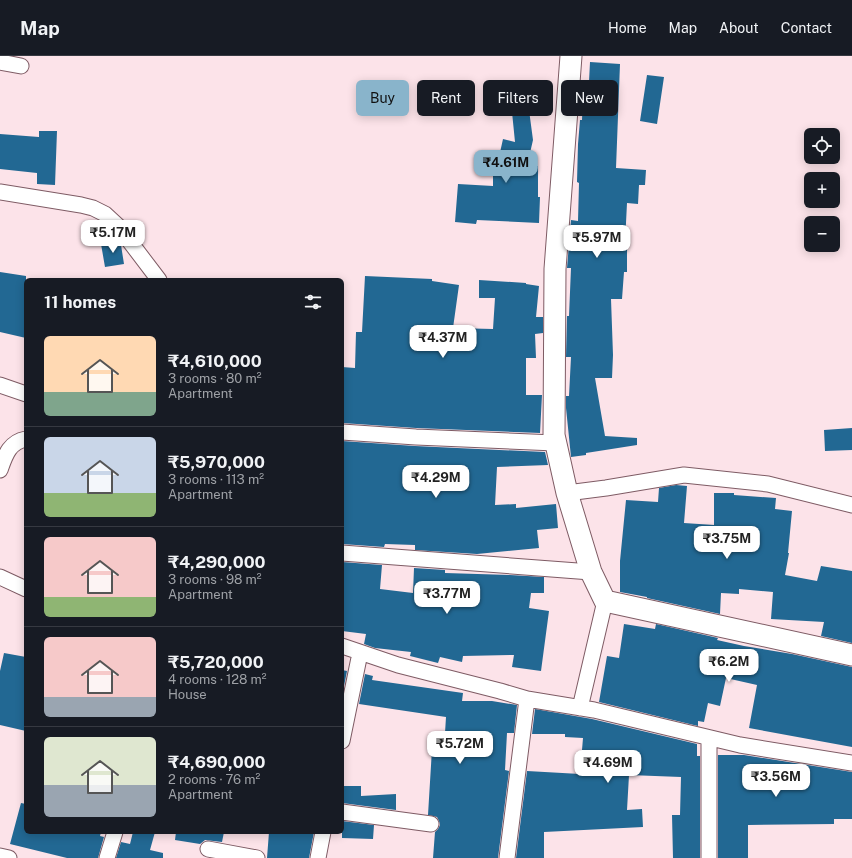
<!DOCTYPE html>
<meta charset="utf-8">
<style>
:root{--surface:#171b24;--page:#242831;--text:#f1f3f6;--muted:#9ea1a6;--line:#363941;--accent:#89b4cb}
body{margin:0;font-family:"Public Sans",sans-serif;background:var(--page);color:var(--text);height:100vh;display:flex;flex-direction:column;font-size:15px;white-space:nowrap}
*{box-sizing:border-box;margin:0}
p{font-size:13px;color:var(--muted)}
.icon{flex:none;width:22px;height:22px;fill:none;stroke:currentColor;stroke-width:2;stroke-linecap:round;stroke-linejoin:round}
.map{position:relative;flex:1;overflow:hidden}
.details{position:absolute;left:24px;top:222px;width:320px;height:556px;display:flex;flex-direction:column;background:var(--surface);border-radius:6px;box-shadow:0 2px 10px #0003}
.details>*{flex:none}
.hud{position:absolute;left:356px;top:24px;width:380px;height:36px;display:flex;gap:8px}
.fabs{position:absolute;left:804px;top:72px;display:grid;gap:8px}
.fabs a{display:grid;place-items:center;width:36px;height:36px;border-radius:6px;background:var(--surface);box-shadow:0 2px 10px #0003;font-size:20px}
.price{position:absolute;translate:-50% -34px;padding:0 9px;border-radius:8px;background:#fff;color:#222;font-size:13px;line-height:26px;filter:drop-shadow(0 1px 2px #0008)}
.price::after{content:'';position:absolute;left:50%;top:24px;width:12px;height:9px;margin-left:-6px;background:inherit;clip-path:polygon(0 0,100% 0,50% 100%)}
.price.on{background:var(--accent);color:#111}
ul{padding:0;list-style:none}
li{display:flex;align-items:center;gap:12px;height:100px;padding:0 20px}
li+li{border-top:1px solid var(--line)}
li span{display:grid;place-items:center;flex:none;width:112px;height:80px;border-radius:6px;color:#555}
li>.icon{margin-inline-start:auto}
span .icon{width:48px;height:48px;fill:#fffc;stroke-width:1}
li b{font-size:17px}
h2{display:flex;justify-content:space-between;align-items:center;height:48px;padding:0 20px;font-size:17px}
.tag{padding:0 14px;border-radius:6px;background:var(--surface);box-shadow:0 2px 10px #0003;font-size:14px;line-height:36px}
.tag.on{background:var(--accent);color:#111}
header{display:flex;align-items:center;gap:24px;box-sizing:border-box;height:56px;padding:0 20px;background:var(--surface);border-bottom:1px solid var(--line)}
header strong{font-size:19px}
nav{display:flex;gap:22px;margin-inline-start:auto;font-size:14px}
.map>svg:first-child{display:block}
.building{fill:#226893}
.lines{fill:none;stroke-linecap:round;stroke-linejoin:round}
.minor-casing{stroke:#7e5b64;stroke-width:17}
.secondary-casing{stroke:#7e5b64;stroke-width:23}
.minor{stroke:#fff;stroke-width:15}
.secondary{stroke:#fff;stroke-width:21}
</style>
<header>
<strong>Map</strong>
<nav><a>Home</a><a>Map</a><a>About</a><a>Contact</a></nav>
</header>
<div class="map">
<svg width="852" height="802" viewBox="0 0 852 802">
<rect width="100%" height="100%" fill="#fce3e9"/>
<path class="building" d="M590,6l30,2 -4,104 30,2 -1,15h-6l-1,19 -11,-1 -2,40h2v29h-3l-2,27h-11l2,56 -1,23h-17l10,58 32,2v7l-51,8v2l-15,2 -5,-49v-12h3l2,-39h-5l1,-41h2l2,-48h-4l4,-48 7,1 1,-38 -2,-1 1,-38 2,-24h2l1,-23h1l1,-15h4z
M647,19l17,2 -7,47 -17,-3z
M529,54l4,30 -6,26h11v31h2l-1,26 -62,-3 -1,4 -21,-2 3,-38 35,2v-20h4l6,-27 12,3 -3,-30z
M39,75h18l-2,54 -18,-1v-11l-37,-4v-35l39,3z
M118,185l3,4 3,19 -19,3 -4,-23z
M0,216l26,4v62l-26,-6z
M365,220l67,3v2l27,4 -6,43 40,1 2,-31h-16v-18l47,3v1l13,2 -3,31h7v16l-8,1 1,24h-10v37h16l-2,38 -124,-5 -74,-5v-56l13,1 1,-36h6z
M852,372v22l-27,1 -1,-21z
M342,385l73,5 130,6 3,13 -51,2 -2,38 21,-1v4l40,-4 2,24 -21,2 2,18 -62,6 -62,-4v-5l-30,-1 -1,3 -42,-3z
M676,429l11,1 -3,37 30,2v-32h20v2l42,3 -1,11 17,2 -4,42h1l-4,22 32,6 4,-15 31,5v72l-31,-7 3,-14 -53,-3 2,-27 -34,-3v5l-18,-1 -1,21 -73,-16v-1l-27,-5v-31l6,-61 32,2 1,-14z
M342,506l40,3 -2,24 33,4 1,-25 31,2v3l65,2 34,2v16h-13l-2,15 20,3 -8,60 -29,-4 2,-12 -51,1 -1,6 -22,-5 -2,6 -28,-7 1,-4 -36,-4 -11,-4 2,-10 -24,-3z
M624,568l31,5 1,-5 62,14 -1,2 27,6 48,8 60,13v80l-103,-19 8,-43 -31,-7 -6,28 -12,-3 -4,19 -6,-1v5l-99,-24 8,-46 12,2z
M4,597l22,4v74l-26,-6v-54z
M342,614l5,1 -5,25z
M365,618l8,2 -1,4 91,13 -1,8h30l25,4 -3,28h-7l-2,37 4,1 -11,87h-65l2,-26 3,-3 2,-4 -1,-4 -2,-4 -9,-2 4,-66h12l2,-32 -87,-13z
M535,653l57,10 105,25v12h3v102h-27l-1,-43h8l1,-38 -52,-2 -2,35 15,-1 1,18 -99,5v26h-28l11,-87 53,3 3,-36 -18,-1v-3h-33z
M718,699h26l108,17v47h-18v5l-86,1v33h-30z
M342,730h19v10l35,-2v16l-54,-7z
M21,747l5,1v28h75l-1,4 4,1 -6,21h-31l-57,-14z
M342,765l32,4 -1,14 -31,-1z
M133,776h22l-5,18 13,3v5h-47l5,-16 9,2z
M176,776h48l-2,10 -17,-2 -5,4 -25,-4z
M269,776h45l-5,26h-42z"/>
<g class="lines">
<g class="minor-casing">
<path id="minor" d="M0,6l21,4
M0,136l81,13 12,3 12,6 13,12 41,54
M0,329l26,9
M342,376l74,5 139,6
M0,414c5,-14 9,-28 26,-31
M567,437l39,-5 78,-13 84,9 84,21
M342,497l249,19
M0,521l26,12
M342,590l56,19 102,26 27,8 67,11 146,35 112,18
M580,652l25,-107
M709,682v120
M342,685l18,-88
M342,756l89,12
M208,793l49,9
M0,800l9,2
M107,802l8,-26
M318,802l5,-26
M507,802l20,-159"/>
</g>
<g class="secondary-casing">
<path id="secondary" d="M571,0l-16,213 -1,166 13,58 24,79 14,29 247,54"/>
</g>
<use href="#minor" class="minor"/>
<use href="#secondary" class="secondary"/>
</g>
</svg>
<div class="fabs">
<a><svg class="icon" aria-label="locate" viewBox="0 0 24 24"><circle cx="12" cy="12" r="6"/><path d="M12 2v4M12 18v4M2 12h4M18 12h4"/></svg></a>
<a>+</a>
<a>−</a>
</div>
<b class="price on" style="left:506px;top:128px">₹4.61M</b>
<b class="price" style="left:113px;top:198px">₹5.17M</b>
<b class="price" style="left:597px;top:203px">₹5.97M</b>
<b class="price" style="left:443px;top:303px">₹4.37M</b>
<b class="price" style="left:436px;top:443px">₹4.29M</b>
<b class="price" style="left:727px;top:504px">₹3.75M</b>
<b class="price" style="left:447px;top:559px">₹3.77M</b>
<b class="price" style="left:729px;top:627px">₹6.2M</b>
<b class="price" style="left:460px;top:709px">₹5.72M</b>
<b class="price" style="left:608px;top:728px">₹4.69M</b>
<b class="price" style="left:776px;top:742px">₹3.56M</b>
<div class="hud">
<a class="tag on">Buy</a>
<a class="tag">Rent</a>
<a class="tag">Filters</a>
<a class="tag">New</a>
</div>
<section class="details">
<h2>11 homes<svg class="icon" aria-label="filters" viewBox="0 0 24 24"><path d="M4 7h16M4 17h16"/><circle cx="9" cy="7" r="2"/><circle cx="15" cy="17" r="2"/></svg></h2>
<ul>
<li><span style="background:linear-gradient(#ffd9b3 70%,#7fa58c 0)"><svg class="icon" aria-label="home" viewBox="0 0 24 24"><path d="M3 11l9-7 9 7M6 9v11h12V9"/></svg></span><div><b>₹4,610,000</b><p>3 rooms · 80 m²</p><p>Apartment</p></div></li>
<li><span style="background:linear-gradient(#c9d6e8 70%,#8fb573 0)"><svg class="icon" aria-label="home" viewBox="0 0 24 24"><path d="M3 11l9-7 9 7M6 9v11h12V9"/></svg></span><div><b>₹5,970,000</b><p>3 rooms · 113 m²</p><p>Apartment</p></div></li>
<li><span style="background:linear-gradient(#f6c9c9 75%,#8fb573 0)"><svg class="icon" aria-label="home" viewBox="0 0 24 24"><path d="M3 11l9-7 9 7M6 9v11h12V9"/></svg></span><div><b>₹4,290,000</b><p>3 rooms · 98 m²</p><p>Apartment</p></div></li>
<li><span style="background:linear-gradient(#f6c9c9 75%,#9aa5b1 0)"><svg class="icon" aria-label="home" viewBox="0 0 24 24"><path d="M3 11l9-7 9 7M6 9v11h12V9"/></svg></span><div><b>₹5,720,000</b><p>4 rooms · 128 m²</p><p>House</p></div></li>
<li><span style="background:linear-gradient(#dfe7d0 60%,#9aa5b1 0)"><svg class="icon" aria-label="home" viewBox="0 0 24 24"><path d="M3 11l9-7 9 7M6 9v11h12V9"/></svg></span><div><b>₹4,690,000</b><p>2 rooms · 76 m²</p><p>Apartment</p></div></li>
</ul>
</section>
</div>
